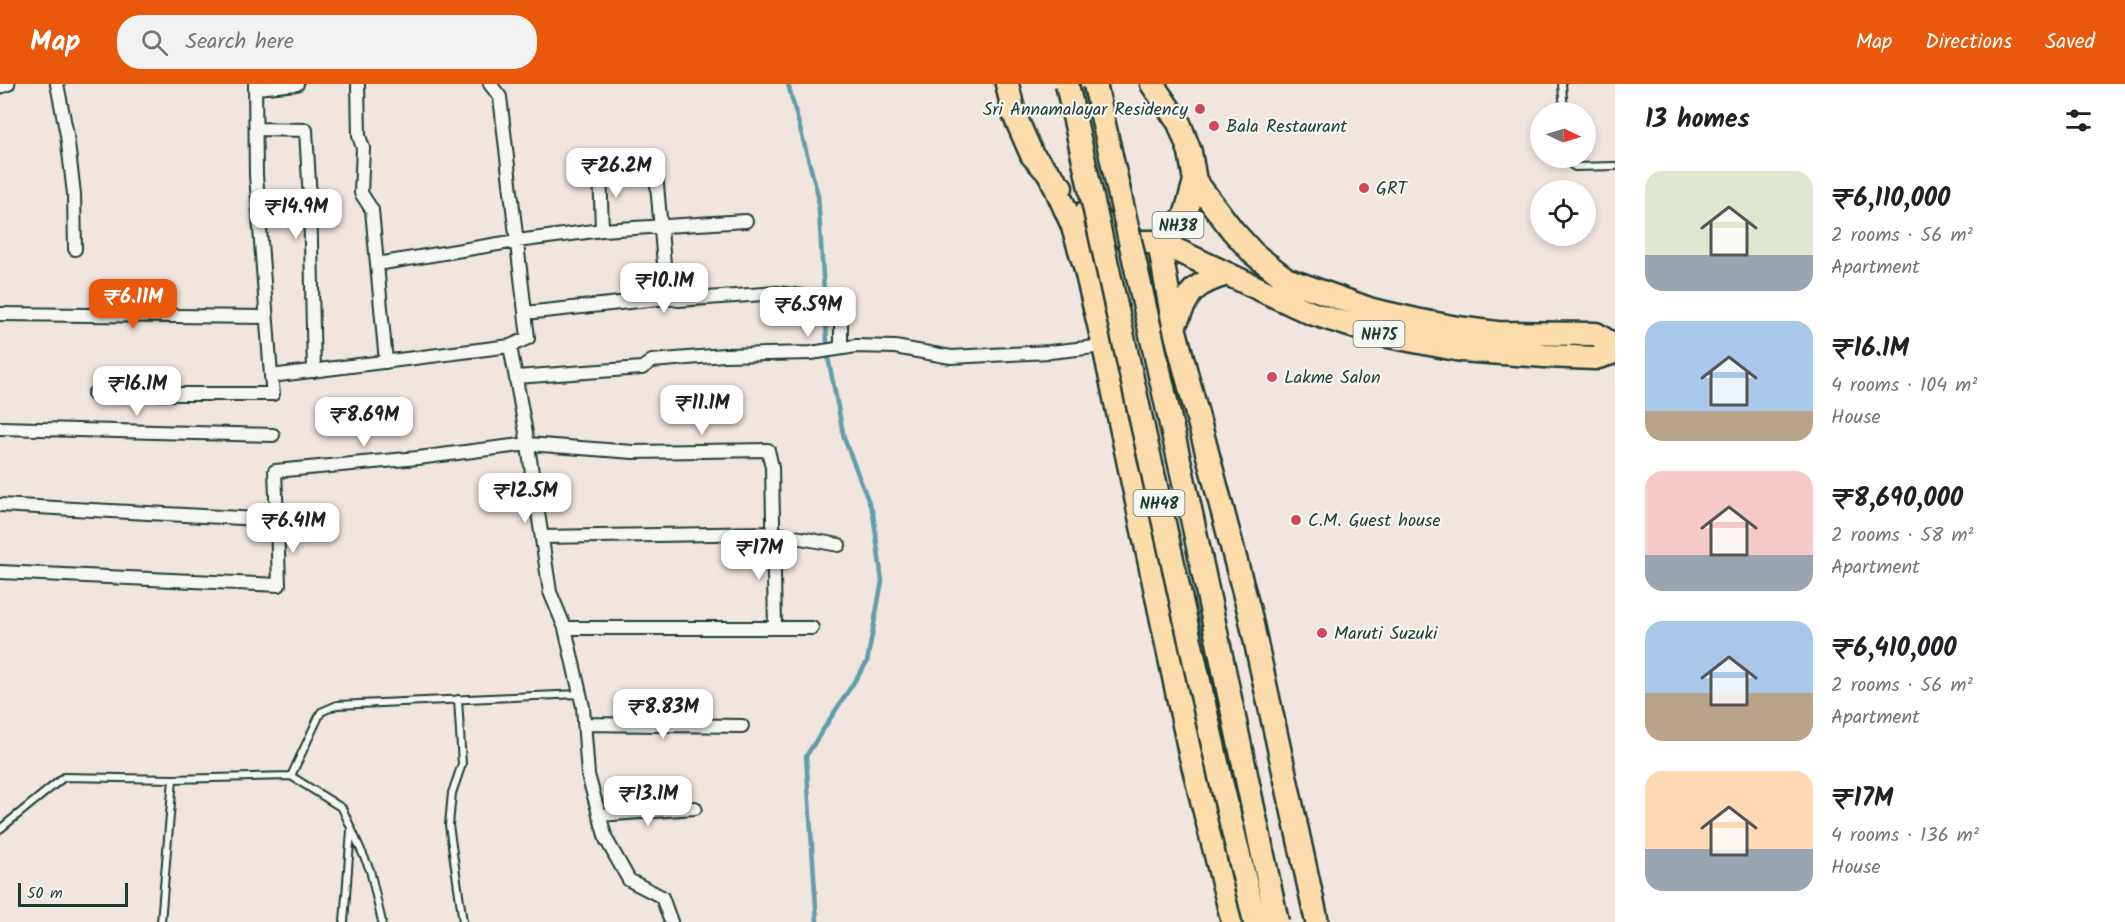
<!DOCTYPE html>
<meta charset="utf-8">
<style>
:root{--surface:#fff;--page:#f2f2f2;--text:#202124;--muted:#757577;--accent:#ea580c}
body{margin:0;font-family:Kalam,sans-serif;background:var(--page);color:var(--text);height:100vh;display:flex;flex-direction:column;font-size:22px;white-space:nowrap}
*{box-sizing:border-box;margin:0}
p{font-size:20px;color:var(--muted)}
.icon{flex:none;width:33px;height:33px;fill:none;stroke:currentColor;stroke-width:2;stroke-linecap:round;stroke-linejoin:round}
.map{position:relative;flex:1;overflow:hidden}
.drawer{display:flex;flex-direction:column;background:var(--surface);width:510px}
.drawer>*{flex:none}
.needle{width:39px;rotate:94deg}
.tools{position:absolute;left:1530px;top:18px;display:grid;gap:12px}
.tools a{display:grid;place-items:center;width:66px;height:66px;border-radius:50%;background:var(--surface);box-shadow:0 3px 9px #0003;font-size:30px}
.scale{position:absolute;left:18px;bottom:15px;width:110px;box-sizing:border-box;padding-left:6px;border:3px solid #1f3d34;border-top:0;font-size:16px;line-height:21px;white-space:nowrap;color:#1f3d34;-webkit-text-stroke:4px #f6f6f2;paint-order:stroke}
.price{position:absolute;translate:-50% -51px;padding:0 14px;border-radius:12px;background:#fff;color:#222;font-size:20px;line-height:39px;filter:drop-shadow(0 2px 3px #0008)}
.price::after{content:'';position:absolute;left:50%;top:36px;width:18px;height:14px;margin-left:-9px;background:inherit;clip-path:polygon(0 0,100% 0,50% 100%)}
.price.selected{background:var(--accent);color:#fff}
ul{padding:0;list-style:none}
li{display:flex;align-items:center;gap:18px;height:150px;padding:0 30px}
li span{display:grid;place-items:center;flex:none;width:168px;height:120px;border-radius:18px;color:#555}
li>.icon{margin-inline-start:auto}
span .icon{width:72px;height:72px;fill:#fffc;stroke-width:1}
li b{font-size:26px}
h2{display:flex;justify-content:space-between;align-items:center;height:72px;padding:0 30px;font-size:26px}
header{display:flex;align-items:center;gap:36px;box-sizing:border-box;height:84px;padding:0 30px;background:var(--accent);color:#fff}
header strong{font-size:28px}
nav{display:flex;gap:33px;margin-inline-start:auto;font-size:21px}
.search{width:420px;height:54px;background:var(--page);display:flex;align-items:center;gap:15px;box-sizing:border-box;padding:0 21px;border-radius:24px;color:var(--muted);font-size:22px}
main{display:flex;flex:1;min-height:0}
.map>svg:first-child{display:block}
.lines{fill:none;stroke-linecap:round;stroke-linejoin:round}
.stream{stroke:#649da7;stroke-width:4.5}
.lane-casing{stroke:#1f3d34;stroke-width:10}
.street-casing{stroke:#1f3d34;stroke-width:16}
.highway-casing{stroke:#1f3d34;stroke-width:27}
.lane{stroke:#f6f6f2;stroke-width:6}
.street{stroke:#f6f6f2;stroke-width:12}
.highway{stroke:#fddcac;stroke-width:22}
.highway-bridge-casing{stroke:#1f3d34;stroke-width:27;stroke-linecap:butt}
.highway-bridge{stroke:#fddcac;stroke-width:22}
.poi-dot{fill:#d1495b;stroke:#f6f6f2;stroke-width:2}
.labels{text-anchor:middle;stroke-width:4.5;stroke-linejoin:round;paint-order:stroke}
.shield{fill:#f6f6f2;stroke:#60746d;stroke-width:1.5}
.shield-label{font-size:16px;font-weight:bold;fill:#1f3d34}
.poi-label{font-size:18px;fill:#1f3d34;stroke:#f6f6f2;text-anchor:start}
</style>
<header>
<strong>Map</strong>
<div class="search"><svg class="icon" aria-label="search" viewBox="0 0 24 24"><circle cx="10" cy="10" r="6"/><path d="M15 15l6 6"/></svg>Search here</div>
<nav><a>Map</a><a>Directions</a><a>Saved</a></nav>
</header>
<main>
<div class="map">
<svg width="1615" height="838" viewBox="0 0 1615 838">
<rect width="100%" height="100%" fill="#f1e5e0"/>
<filter id="ink" filterUnits="userSpaceOnUse"><feTurbulence type="fractalNoise" baseFrequency=".0167" numOctaves="2"/><feDisplacementMap in="SourceGraphic" scale="12" xChannelSelector="R" yChannelSelector="G"/><feConvolveMatrix kernelMatrix="1 2 1 2 8 2 1 2 1" color-interpolation-filters="sRGB"/></filter>
<g filter="url(#ink)">
<g class="lines">
<path class="stream" d="M788,0l30,111 9,146
M817,838l-11,-166 61,-94 15,-81 -9,-68 -29,-75 -16,-81"/>
<g class="lane-casing">
<path id="lane" d="M1562,0l2,28
M1567,74l2,5 6,4 40,-1
M458,615l4,65 -10,29 -3,32 14,97
M291,692l30,-64 16,-7 243,-11
M0,745l64,-52 109,2 118,-3 51,32 28,62 12,52
M161,838l12,-143
M344,838l7,-92"/>
</g>
<g class="street-casing">
<path id="street" d="M57,0l10,51 7,59 1,55
M255,0l1,91 15,201 239,-30
M358,0l1,52 4,12 -2,45 11,17 14,152
M490,0l10,13 28,241 -18,8 16,87 24,159 15,36 18,79 5,68 18,64 23,41 33,17 9,25
M0,3l8,-3
M256,4l41,-4
M256,45l50,1 4,70 4,171
M655,78l12,136
M600,84l2,62
M377,180l140,-23 85,-11 144,-9
M841,228v36
M525,229l142,-15 11,2 99,-7 25,3
M0,230l266,3
M516,293l126,-9 10,-7 72,-6 87,-2 45,-7 39,1 56,10 99,-5 54,-6
M94,310h179l-2,-18
M0,344l273,7
M0,421l277,15 2,65 -279,-13
M277,436l-2,-49 143,-13 110,-14 105,8 135,-2 4,17 3,161
M542,453l231,-4 66,12
M565,544h247
M584,640l158,2
M599,731l96,-7"/>
</g>
<g class="highway-casing">
<path id="highway" d="M1007,0l7,30 18,41 29,32
M1051,93l21,47 13,42 19,80 86,407 43,169
M1195,97l38,50 21,23 32,25 86,31 44,10 41,8 40,5 99,1 19,12
M1087,127l31,23 22,8h19l16,-12 11,-17 9,-32 -5,-29 -11,-29 -27,-39
M1159,158l15,85 75,284 68,311
M1159,158l152,71 67,21 83,16 84,6 50,2 20,-6
M1174,243c15,-34 16,-42 53,-53"/>
</g>
<use href="#lane" class="lane"/>
<use href="#street" class="street"/>
<use href="#highway" class="highway"/>
<g class="highway-bridge-casing">
<path id="highway-bridge" d="M1067,0l154,697 34,141
M1095,0l97,434 85,404"/>
</g>
<use href="#highway-bridge" class="highway-bridge"/>
</g>
</g>
<g class="poi-dot">
<circle cx="1200" cy="25" r="6"/>
<circle cx="1214" cy="42" r="6"/>
<circle cx="1364" cy="104" r="6"/>
<circle cx="1272" cy="293" r="6"/>
<circle cx="1296" cy="436" r="6"/>
<circle cx="1322" cy="549" r="6"/>
</g>
<g class="labels">
<g class="shield">
<rect x="1152.5" y="128" width="51" height="26" rx="4.5"/>
<rect x="1353.5" y="237" width="51" height="26" rx="4.5"/>
<rect x="1133.5" y="406" width="51" height="26" rx="4.5"/>
</g>
<g class="shield-label">
<text x="1178" y="147">NH38</text>
<text x="1379" y="256">NH75</text>
<text x="1159" y="425">NH48</text>
</g>
<g class="poi-label">
<text x="1188" y="31" text-anchor="end">Sri Annamalayar Residency</text>
<text x="1226" y="48">Bala Restaurant</text>
<text x="1376" y="110">GRT</text>
<text x="1284" y="299">Lakme Salon</text>
<text x="1308" y="442">C.M. Guest house</text>
<text x="1334" y="555">Maruti Suzuki</text>
</g>
</g>
</svg>
<div class="tools">
<a><svg class="needle" viewBox="-14 -14 28 28"><path d="M0-13l5 13h-10z" fill="#e53935"/><path d="M0 13l5-13h-10z" fill="#757577"/></svg></a>
<a><svg class="icon" aria-label="locate" viewBox="0 0 24 24"><circle cx="12" cy="12" r="6"/><path d="M12 2v4M12 18v4M2 12h4M18 12h4"/></svg></a>
</div>
<div class="scale">50 m</div>
<b class="price" style="left:616px;top:115px">₹26.2M</b>
<b class="price" style="left:296px;top:156px">₹14.9M</b>
<b class="price" style="left:664px;top:230px">₹10.1M</b>
<b class="price selected" style="left:133px;top:246px">₹6.11M</b>
<b class="price" style="left:808px;top:254px">₹6.59M</b>
<b class="price" style="left:137px;top:333px">₹16.1M</b>
<b class="price" style="left:702px;top:352px">₹11.1M</b>
<b class="price" style="left:364px;top:364px">₹8.69M</b>
<b class="price" style="left:525px;top:440px">₹12.5M</b>
<b class="price" style="left:293px;top:470px">₹6.41M</b>
<b class="price" style="left:759px;top:497px">₹17M</b>
<b class="price" style="left:663px;top:656px">₹8.83M</b>
<b class="price" style="left:648px;top:743px">₹13.1M</b>
</div>
<section class="drawer">
<h2>13 homes<svg class="icon" aria-label="filters" viewBox="0 0 24 24"><path d="M4 7h16M4 17h16"/><circle cx="9" cy="7" r="2"/><circle cx="15" cy="17" r="2"/></svg></h2>
<ul>
<li><span style="background:linear-gradient(#dfe7d0 70%,#9aa5b1 0)"><svg class="icon" aria-label="home" viewBox="0 0 24 24"><path d="M3 11l9-7 9 7M6 9v11h12V9"/></svg></span><div><b>₹6,110,000</b><p>2 rooms · 56 m²</p><p>Apartment</p></div></li>
<li><span style="background:linear-gradient(#a9c7e8 75%,#b9a48a 0)"><svg class="icon" aria-label="home" viewBox="0 0 24 24"><path d="M3 11l9-7 9 7M6 9v11h12V9"/></svg></span><div><b>₹16.1M</b><p>4 rooms · 104 m²</p><p>House</p></div></li>
<li><span style="background:linear-gradient(#f6c9c9 70%,#9aa5b1 0)"><svg class="icon" aria-label="home" viewBox="0 0 24 24"><path d="M3 11l9-7 9 7M6 9v11h12V9"/></svg></span><div><b>₹8,690,000</b><p>2 rooms · 58 m²</p><p>Apartment</p></div></li>
<li><span style="background:linear-gradient(#a9c7e8 60%,#b9a48a 0)"><svg class="icon" aria-label="home" viewBox="0 0 24 24"><path d="M3 11l9-7 9 7M6 9v11h12V9"/></svg></span><div><b>₹6,410,000</b><p>2 rooms · 56 m²</p><p>Apartment</p></div></li>
<li><span style="background:linear-gradient(#ffd9b3 65%,#9aa5b1 0)"><svg class="icon" aria-label="home" viewBox="0 0 24 24"><path d="M3 11l9-7 9 7M6 9v11h12V9"/></svg></span><div><b>₹17M</b><p>4 rooms · 136 m²</p><p>House</p></div></li>
</ul>
</section>
</main>
